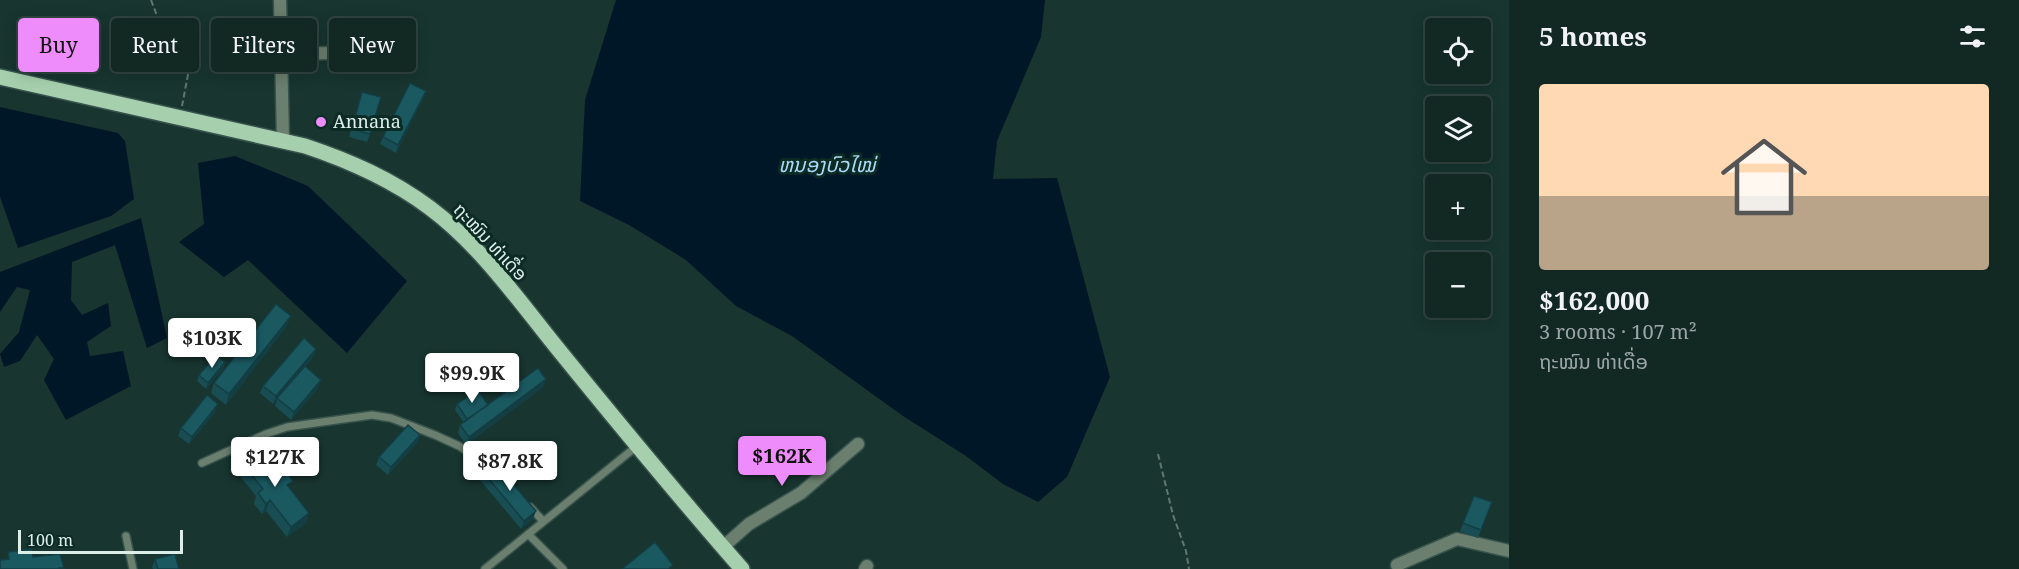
<!DOCTYPE html>
<meta charset="utf-8">
<style>
:root{--surface:#122823;--page:#1f3430;--text:#f1f3f6;--muted:#9ca6a6;--line:#314441;--accent:#ed8cfa}
body{margin:0;font-family:"Noto Serif","Noto Sans Lao",serif;background:var(--page);color:var(--text);height:100vh;display:flex;flex-direction:column;font-size:22px;white-space:nowrap}
*{box-sizing:border-box;margin:0}
p{font-size:20px;color:var(--muted)}
.icon{flex:none;width:33px;height:33px;fill:none;stroke:currentColor;stroke-width:2;stroke-linecap:round;stroke-linejoin:round}
.map{position:relative;flex:1;overflow:hidden}
.side{display:flex;flex-direction:column;background:var(--surface);width:510px}
.side>*{flex:none}
.hud{position:absolute;left:18px;top:18px;width:570px;height:54px;display:flex;gap:12px}
.controls{position:absolute;left:1425px;top:18px;display:grid;gap:12px}
.controls a{display:grid;place-items:center;width:66px;height:66px;border-radius:6px;background:var(--surface);box-shadow:0 3px 15px #0003,0 0 0 2px var(--line);font-size:30px}
.scale{position:absolute;left:18px;bottom:15px;width:165px;box-sizing:border-box;padding-left:6px;border:3px solid #ddeee9;border-top:0;font-size:16px;line-height:21px;white-space:nowrap;color:#ddeee9;-webkit-text-stroke:4px #0d2b25;paint-order:stroke}
.price{position:absolute;translate:-50% -51px;padding:0 14px;border-radius:6px;background:#fff;color:#222;font-size:20px;line-height:39px;filter:drop-shadow(0 2px 3px #0008)}
.price::after{content:'';position:absolute;left:50%;top:36px;width:18px;height:14px;margin-left:-9px;background:inherit;clip-path:polygon(0 0,100% 0,50% 100%)}
.price.on{background:var(--accent);color:#111}
ul{padding:0;list-style:none}
li{display:grid;align-content:center;gap:12px;height:318px;padding:0 30px}
li+li{border-top:2px solid var(--line)}
li span{display:grid;place-items:center;height:186px;border-radius:6px;color:#555}
li>.icon{margin-inline-start:auto}
span .icon{width:108px;height:108px;fill:#fffc;stroke-width:1}
li b{font-size:26px}
h2{display:flex;justify-content:space-between;align-items:center;height:72px;padding:0 30px;font-size:26px}
.pill{padding:0 21px;border-radius:6px;background:var(--surface);box-shadow:0 3px 15px #0003,0 0 0 2px var(--line);font-size:21px;line-height:54px}
.pill.on{background:var(--accent);color:#111}
main{display:flex;flex:1;min-height:0}
.map>svg:first-child{display:block}
.water{fill:#001727}
.lines{fill:none;stroke-linecap:round;stroke-linejoin:round}
.lane-casing{stroke:#38534d;stroke-width:10}
.street-casing{stroke:#38534d;stroke-width:15}
.primary-casing{stroke:#38534d;stroke-width:18}
.path{stroke:#5e7771;stroke-width:2;stroke-dasharray:6 3;stroke-linecap:butt}
.lane{stroke:#6b7f6e;stroke-width:7}
.street{stroke:#6b7f6e;stroke-width:12}
.primary{stroke:#a6d0ad;stroke-width:15}
.wall{fill:#174d53}
.shaded-wall{fill:#133e44}
.building{fill:#1b5961;stroke:#133e44;stroke-width:1.5}
.poi-dot{fill:#ed8cfa;stroke:#0d2b25;stroke-width:2}
.labels{text-anchor:middle;stroke-width:6;stroke-linejoin:round;paint-order:stroke}
.poi-label{font-size:18px;fill:#ddeee9;stroke:#0d2b25;text-anchor:start}
.street-label{font-size:18px;fill:#ddeee9;stroke:#0d2b25}
.water-label{font-size:20px;font-style:italic;fill:#a9d9f7;stroke:#0d2b25}
</style>
<main>
<div class="map">
<svg width="1509" height="569" viewBox="0 0 1509 569">
<rect width="100%" height="100%" fill="#18352f"/>
<path class="water" d="M616,0h429l-4,37 -44,104 -4,38 64,-1 53,199 -43,100 -29,25 -35,-18 -37,-28 -63,-40 -111,-80 -56,-30 -50,-46 -57,-35 -49,-24 5,-101z
M0,107l118,26 7,8 9,58 -23,17 -93,32 -18,-51z
M235,156l73,30 99,95 -60,72 -99,-93 -24,17 -45,-35 25,-18 -6,-61z
M141,218l26,120 -20,10 -32,-103 -43,17 -1,38 11,15 26,-12 3,23 -24,16 3,14 33,-5 8,35 -65,34 -22,-40 10,-21 -17,-24 -17,26 -16,6 -4,-13 19,-22 11,-42 -13,-3 -17,25v-40z"/>
<g class="lines">
<g class="lane-casing">
<path id="lane" d="M202,463l64,-29 21,-7 85,-12 19,3 44,17 24,11 36,25
M530,507l13,14
M528,534l35,35
M126,536l7,33
M485,569l152,-123"/>
</g>
<g class="street-casing">
<path id="street" d="M280,0l3,140
M280,54l52,-1
M723,547l26,-23 52,-31 57,-49
M1397,565l60,-26 52,12
M865,569l2,-3"/>
</g>
<g class="primary-casing">
<path id="primary" d="M0,77l305,69c45,15 86,33 125,62 51,38 89,93 128,141 60,74 121,148 184,220"/>
</g>
<path class="path" d="M151,0l5,13 -12,32 46,19 -8,42
M1158,454l15,61 13,36 3,18"/>
<use href="#lane" class="lane"/>
<use href="#street" class="street"/>
<use href="#primary" class="primary"/>
</g>
<path class="wall" d="M426,91l-3,8 -27,54 -16,-9 3,-7z
M362,92l8,42 -3,8 -18,-5z
M287,326l-61,79 -15,-12 3,-10z
M316,349l-3,8 -8,10 13,21 -27,32 -16,-14 2,-7 -4,5 -13,-11 3,-7z
M225,362l-2,6 -17,21 -9,-8 2,-6z
M546,379l-3,8 -77,58 -8,-12 2,-8 4,-2 -9,-13 2,-6 31,1z
M215,412l-26,32 -11,-8 3,-8z
M420,435l-3,8 -29,32 -12,-10 3,-8z
M240,461l40,16 10,11 16,35 -19,14 -21,-26 -4,3 -8,-10 2,-8 -20,-25z
M483,472l50,47 -12,10 -41,-49z
M1474,496l18,6 -14,36 -18,-7z
M155,559l24,10h-26l-1,-2z"/>
<path class="shaded-wall" d="M426,91l-3,8 -27,54 2,-8z
M291,316l-4,10 -61,79 3,-11z
M316,349l-3,8 -40,47 3,-8z
M225,362l-2,6 -17,21 2,-6z
M546,379l-3,8 -77,58 3,-8z
M321,380l-3,8 -27,32 3,-8z
M218,404l-3,8 -26,32 3,-7z
M420,435l-3,8 -29,32 3,-8z
M270,500l-4,11 -4,3 4,-10z
M536,511l-3,8 -12,10 3,-8z
M309,513l-3,10 -19,14 4,-10z"/>
<path class="building" d="M410,83l16,8 -28,54 -15,-8z
M362,92l19,5 -11,37 -18,-5z
M276,304l15,12 -62,78 -15,-11z
M304,338l12,11 -40,47 -13,-10z
M216,355l9,7 -17,21 -9,-8z
M305,366l16,14 -27,32 -17,-14z
M538,368l8,11 -77,58 -9,-12z
M478,390l10,15 -21,14 -10,-15z
M207,395l11,9 -26,33 -11,-9z
M408,425l12,10 -29,32 -12,-10z
M257,448l23,29 6,-5 7,9 -6,4 22,28 -18,14 -21,-27 -4,4 -8,-11 5,-4 -23,-28z
M495,463l41,48 -12,10 -41,-49z
M1474,496l18,6 -11,28 -18,-7z
M655,542l18,23 -5,4h-46z
M32,549l1,8 27,-3 4,14h-5v1h-59v-9l9,-1 -1,-7z
M175,554l4,15h-21l-3,-10z"/>
<circle class="poi-dot" cx="321" cy="122" r="6"/>
<g class="labels">
<g class="poi-label">
<text x="333" y="128">Annana</text>
</g>
<g class="street-label">
<text transform="translate(490 242) rotate(47)" y="6">ຖະໝົນ ທ່າເດື່ອ</text>
</g>
<g class="water-label">
<text x="827" y="172">ຫນອງບົວໄໝ່</text>
</g>
</g>
</svg>
<div class="controls">
<a><svg class="icon" aria-label="locate" viewBox="0 0 24 24"><circle cx="12" cy="12" r="6"/><path d="M12 2v4M12 18v4M2 12h4M18 12h4"/></svg></a>
<a><svg class="icon" aria-label="layers" viewBox="0 0 24 24"><path d="M12 4l9 5-9 5-9-5zM3 14l9 5 9-5"/></svg></a>
<a>+</a>
<a>−</a>
</div>
<div class="scale">100 m</div>
<b class="price" style="left:212px;top:369px">$103K</b>
<b class="price" style="left:472px;top:404px">$99.9K</b>
<b class="price on" style="left:782px;top:487px">$162K</b>
<b class="price" style="left:275px;top:488px">$127K</b>
<b class="price" style="left:510px;top:492px">$87.8K</b>
<div class="hud">
<a class="pill on">Buy</a>
<a class="pill">Rent</a>
<a class="pill">Filters</a>
<a class="pill">New</a>
</div>
</div>
<section class="side">
<h2>5 homes<svg class="icon" aria-label="filters" viewBox="0 0 24 24"><path d="M4 7h16M4 17h16"/><circle cx="9" cy="7" r="2"/><circle cx="15" cy="17" r="2"/></svg></h2>
<ul>
<li><span style="background:linear-gradient(#ffd9b3 60%,#b9a48a 0)"><svg class="icon" aria-label="home" viewBox="0 0 24 24"><path d="M3 11l9-7 9 7M6 9v11h12V9"/></svg></span><div><b>$162,000</b><p>3 rooms · 107 m²</p><p>ຖະໝົນ ທ່າເດື່ອ</p></div></li>
</ul>
</section>
</main>
